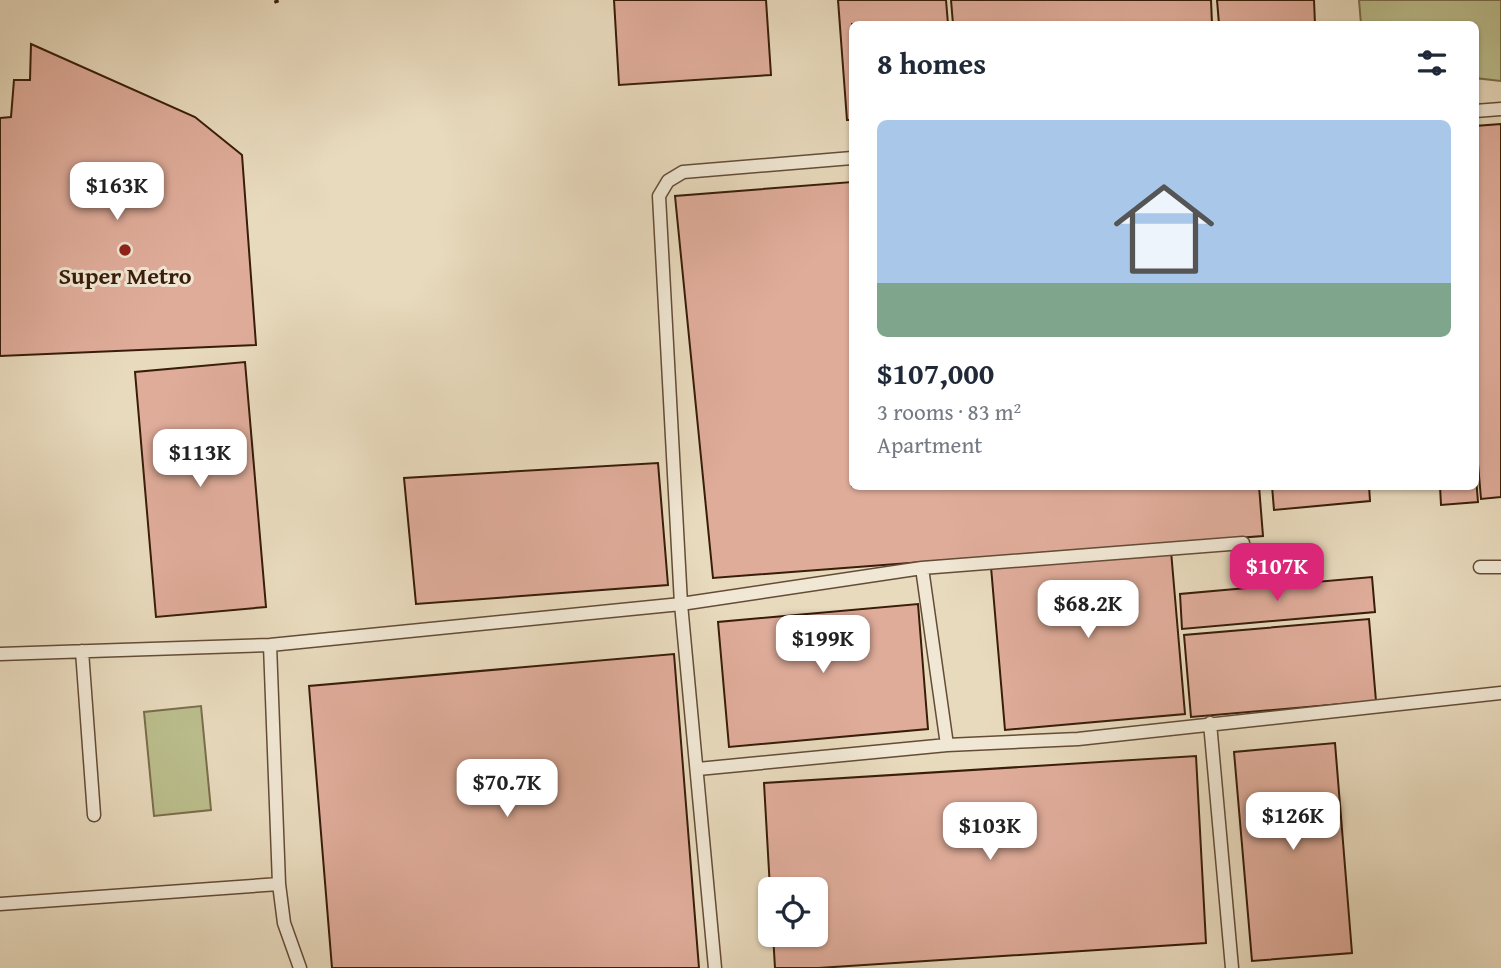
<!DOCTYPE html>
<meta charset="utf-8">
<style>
:root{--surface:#fff;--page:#f6f6f7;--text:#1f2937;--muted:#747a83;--accent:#db2777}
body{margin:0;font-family:"Gentium Book Plus",serif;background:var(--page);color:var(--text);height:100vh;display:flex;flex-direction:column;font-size:26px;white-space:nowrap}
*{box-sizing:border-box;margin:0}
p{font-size:23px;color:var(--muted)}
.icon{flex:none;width:38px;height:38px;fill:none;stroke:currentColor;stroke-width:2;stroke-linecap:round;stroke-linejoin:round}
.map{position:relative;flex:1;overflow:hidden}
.sheet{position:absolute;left:849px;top:21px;width:630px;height:469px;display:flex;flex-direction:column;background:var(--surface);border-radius:10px;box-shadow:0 2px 5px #0004}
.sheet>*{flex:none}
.tools{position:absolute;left:758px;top:877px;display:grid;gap:14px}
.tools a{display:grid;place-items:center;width:70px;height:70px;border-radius:10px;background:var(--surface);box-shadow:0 2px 5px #0004;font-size:35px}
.price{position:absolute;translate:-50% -60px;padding:0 16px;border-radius:14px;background:#fff;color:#222;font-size:23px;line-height:46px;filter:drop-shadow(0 2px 4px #0008)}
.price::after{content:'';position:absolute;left:50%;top:42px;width:21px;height:16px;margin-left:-10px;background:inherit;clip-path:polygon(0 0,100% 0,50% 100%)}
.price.selected{background:var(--accent);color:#fff}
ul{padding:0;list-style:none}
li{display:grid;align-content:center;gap:14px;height:371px;padding:0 28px}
li span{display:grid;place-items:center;height:217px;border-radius:10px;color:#555}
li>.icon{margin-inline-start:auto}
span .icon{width:126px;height:126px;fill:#fffc;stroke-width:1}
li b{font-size:30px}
h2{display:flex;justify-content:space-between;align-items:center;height:84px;padding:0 28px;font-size:30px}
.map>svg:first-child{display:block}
.green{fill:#bbbe8d;stroke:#7a6e4b;stroke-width:2}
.building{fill:#dfac9a;stroke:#381d09;stroke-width:2}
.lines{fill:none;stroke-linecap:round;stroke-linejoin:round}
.lane-casing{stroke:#644c36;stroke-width:15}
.path{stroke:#381d09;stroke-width:4.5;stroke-dasharray:5 3.5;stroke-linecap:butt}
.lane{stroke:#f0e7d4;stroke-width:12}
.poi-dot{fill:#8f2418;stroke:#f0e7d4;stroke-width:2.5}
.labels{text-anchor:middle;stroke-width:6;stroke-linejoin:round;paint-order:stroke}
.poi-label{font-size:24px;font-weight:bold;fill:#381d09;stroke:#f0e7d4}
</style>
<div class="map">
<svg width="1501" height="968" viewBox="0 0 1501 968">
<rect width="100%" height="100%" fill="#e8dabd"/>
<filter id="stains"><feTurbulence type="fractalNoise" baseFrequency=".00286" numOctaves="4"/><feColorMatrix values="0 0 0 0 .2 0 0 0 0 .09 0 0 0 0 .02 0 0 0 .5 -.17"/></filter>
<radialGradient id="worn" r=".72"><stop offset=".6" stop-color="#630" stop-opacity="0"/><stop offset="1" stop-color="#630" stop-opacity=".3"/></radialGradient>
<path class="green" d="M1359,0h142v81l-26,-3v-54h-114z
M201,706l10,104 -57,6 -10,-104z"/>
<path class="building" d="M614,0h152l5,75 -152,10z
M838,0h108l2,24h-96v96h-5z
M951,0h260l1,24h-259z
M1217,0h97l1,24h-96z
M31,44l164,73 47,38 14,190 -256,11v-238l11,-1 3,-37h16z
M1501,124v373l-20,2 -6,-70v-303z
M852,182v304h407l4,50 -550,42 -38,-382z
M245,362l21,245 -110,10 -21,-245z
M658,463l10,122 -252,19 -12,-126z
M1475,466l3,36 -37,3 -1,-19h35z
M1272,486h97l1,15 -96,9z
M1171,551l14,163 -180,16 -14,-163z
M1372,577l3,35 -193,17 -2,-35z
M918,604l10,125 -199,18 -11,-125z
M1369,619l7,82 -185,16 -7,-82z
M674,654l25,314h-367l-23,-282z
M1335,743l17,210 -100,8 -18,-209z
M1196,756l10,187 -388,25h-43l-2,-34h43v-45h-46l-6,-106z"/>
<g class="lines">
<g class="lane-casing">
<path id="lane" d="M1475,111l26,-2
M1480,567h21
M922,568l25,177
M270,645l9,239 5,39 16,45
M82,651l12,164
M0,654l270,-9 411,-41 241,-36 321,-25
M1210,723l22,245
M698,769l249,-24 131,-6 423,-46
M0,904l279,-20
M715,968l-34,-364 -22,-408 9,-15 15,-9 169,-14"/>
</g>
<path class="path" d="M276,0l1,3"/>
<use href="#lane" class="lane"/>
</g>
<circle class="poi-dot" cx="125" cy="250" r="7"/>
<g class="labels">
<g class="poi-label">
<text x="125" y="284">Super Metro</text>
</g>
</g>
<rect width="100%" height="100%" filter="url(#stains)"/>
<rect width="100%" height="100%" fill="url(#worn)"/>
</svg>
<div class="tools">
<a><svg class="icon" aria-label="locate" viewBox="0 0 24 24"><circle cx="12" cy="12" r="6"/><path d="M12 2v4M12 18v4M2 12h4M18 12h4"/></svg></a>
</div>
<b class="price" style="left:117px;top:222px">$163K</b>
<b class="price" style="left:200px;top:489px">$113K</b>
<b class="price selected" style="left:1277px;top:603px">$107K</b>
<b class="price" style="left:1088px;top:640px">$68.2K</b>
<b class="price" style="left:823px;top:675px">$199K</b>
<b class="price" style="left:507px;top:819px">$70.7K</b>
<b class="price" style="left:1293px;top:852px">$126K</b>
<b class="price" style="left:990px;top:862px">$103K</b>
<section class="sheet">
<h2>8 homes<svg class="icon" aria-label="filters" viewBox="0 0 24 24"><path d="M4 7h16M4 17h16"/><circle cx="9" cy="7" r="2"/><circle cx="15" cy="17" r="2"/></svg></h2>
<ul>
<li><span style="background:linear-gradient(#a9c7e8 75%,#7fa58c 0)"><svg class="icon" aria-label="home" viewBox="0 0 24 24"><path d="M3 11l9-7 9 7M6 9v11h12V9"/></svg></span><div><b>$107,000</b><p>3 rooms · 83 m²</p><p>Apartment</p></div></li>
</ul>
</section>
</div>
